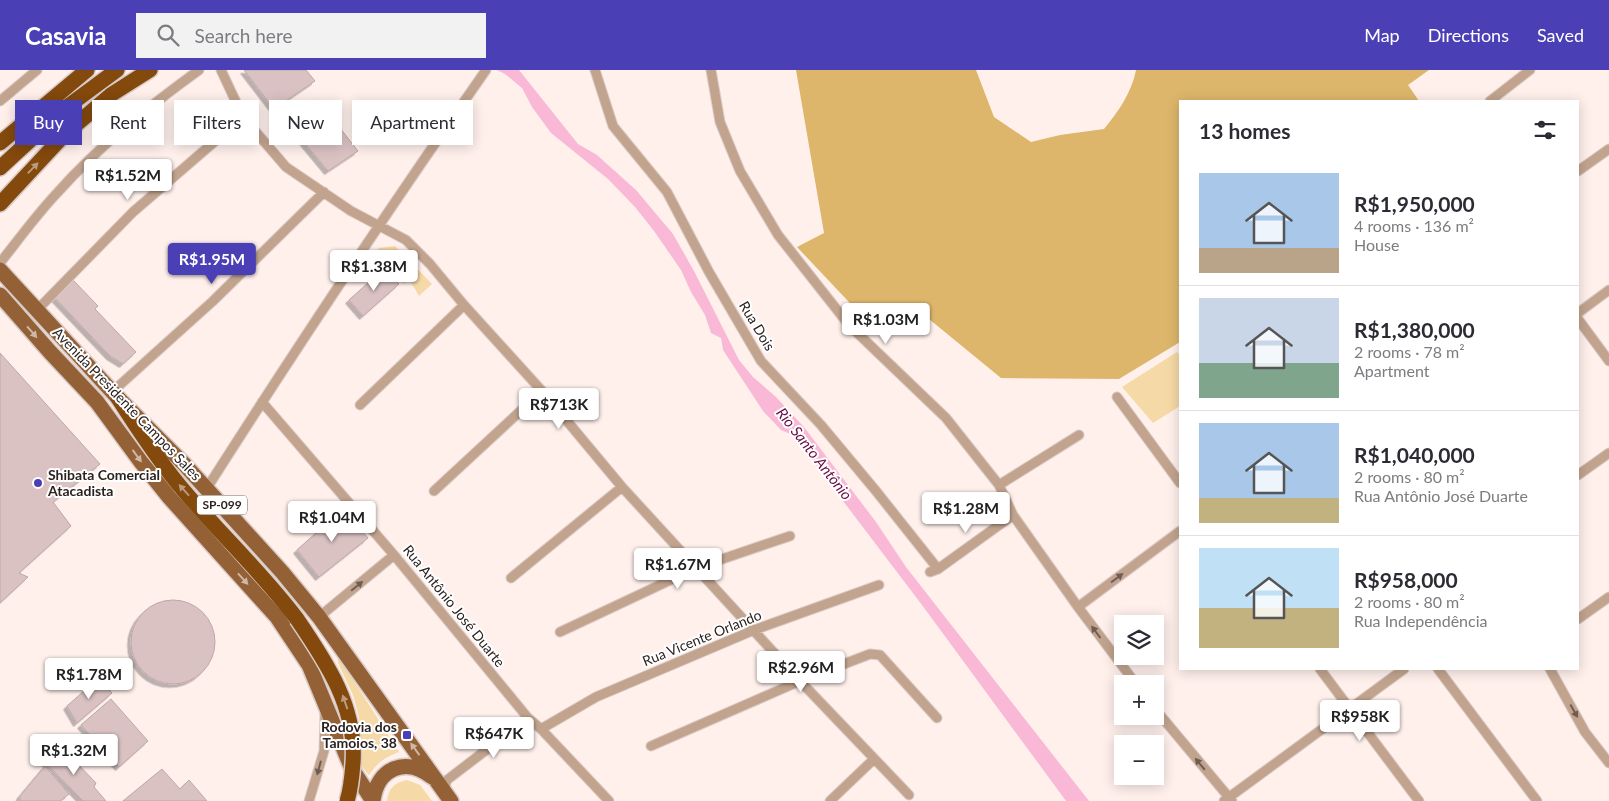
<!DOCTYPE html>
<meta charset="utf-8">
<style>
:root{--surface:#fff;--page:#f2f2f3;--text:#2b2b33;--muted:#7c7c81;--line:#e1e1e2;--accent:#4b3fb6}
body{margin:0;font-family:Lato,sans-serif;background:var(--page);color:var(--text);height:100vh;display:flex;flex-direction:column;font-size:19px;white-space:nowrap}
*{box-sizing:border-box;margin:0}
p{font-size:16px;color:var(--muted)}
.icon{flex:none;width:28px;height:28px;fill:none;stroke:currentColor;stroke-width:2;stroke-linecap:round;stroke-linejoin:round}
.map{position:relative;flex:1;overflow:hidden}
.details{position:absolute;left:1179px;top:30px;width:400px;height:570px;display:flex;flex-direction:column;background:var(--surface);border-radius:0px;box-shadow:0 2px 12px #0003}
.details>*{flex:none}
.hud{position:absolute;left:15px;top:30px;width:475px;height:45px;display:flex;gap:10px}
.controls{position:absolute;left:1114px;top:545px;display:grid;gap:10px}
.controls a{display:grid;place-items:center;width:50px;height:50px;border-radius:0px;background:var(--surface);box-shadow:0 2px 12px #0003;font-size:25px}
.price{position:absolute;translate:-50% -42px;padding:0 11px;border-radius:5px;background:#fff;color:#222;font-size:16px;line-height:32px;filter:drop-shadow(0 1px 2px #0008)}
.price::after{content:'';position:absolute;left:50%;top:30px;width:15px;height:11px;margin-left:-8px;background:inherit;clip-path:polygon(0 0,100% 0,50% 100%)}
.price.selected{background:var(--accent);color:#fff}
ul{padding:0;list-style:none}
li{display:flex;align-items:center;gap:15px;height:125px;padding:0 20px}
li+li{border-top:1px solid var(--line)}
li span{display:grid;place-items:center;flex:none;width:140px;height:100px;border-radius:0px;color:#555}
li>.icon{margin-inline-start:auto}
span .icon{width:60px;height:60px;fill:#fffc;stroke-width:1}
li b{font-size:21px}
h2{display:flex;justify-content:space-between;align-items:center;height:60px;padding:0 20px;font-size:21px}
.chip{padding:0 18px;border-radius:0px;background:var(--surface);box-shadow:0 2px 12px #0003;font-size:18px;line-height:45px}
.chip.selected{background:var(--accent);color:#fff}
header{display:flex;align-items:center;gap:30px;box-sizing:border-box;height:70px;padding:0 25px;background:var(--accent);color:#fff}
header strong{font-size:24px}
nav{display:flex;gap:28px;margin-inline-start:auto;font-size:18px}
.search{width:350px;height:45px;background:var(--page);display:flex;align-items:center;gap:12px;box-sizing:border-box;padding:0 18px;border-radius:0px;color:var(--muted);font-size:19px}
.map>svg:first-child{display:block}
.green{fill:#f5d9a6}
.forest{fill:#ddb66b}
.water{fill:#f9b9d6}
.building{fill:#dac2c3;stroke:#bfa7a9;filter:url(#shadow)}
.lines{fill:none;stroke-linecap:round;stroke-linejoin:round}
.minor-casing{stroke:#d9cbc7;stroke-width:11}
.primary-casing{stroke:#d9cbc7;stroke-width:18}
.motorway-casing{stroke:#d9cbc7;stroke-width:18}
.minor{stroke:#c2a48e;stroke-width:9}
.primary{stroke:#946137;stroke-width:15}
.motorway{stroke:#83490d;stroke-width:15}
.motorway-bridge-casing{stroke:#d9cbc7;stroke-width:18;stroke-linecap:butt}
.motorway-bridge{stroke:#83490d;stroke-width:15}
.oneway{fill:#bb9b7a}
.oneway2{fill:#cfb8a5}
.oneway3{fill:#6f5c52}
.poi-dot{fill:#4b3fb6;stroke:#fff;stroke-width:2}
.labels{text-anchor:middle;stroke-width:4;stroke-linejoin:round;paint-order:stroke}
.shield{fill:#fff;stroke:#6b6463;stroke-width:1}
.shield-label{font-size:12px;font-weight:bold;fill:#2b2220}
.street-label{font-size:14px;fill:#2b2220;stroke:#fff}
.poi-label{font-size:14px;font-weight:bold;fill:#2b2220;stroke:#fff;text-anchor:start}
.water-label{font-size:15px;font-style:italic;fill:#680c44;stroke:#fff}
</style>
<header>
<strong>Casavia</strong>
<div class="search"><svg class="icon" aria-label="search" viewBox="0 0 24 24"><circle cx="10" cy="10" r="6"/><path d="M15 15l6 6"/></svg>Search here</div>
<nav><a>Map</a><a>Directions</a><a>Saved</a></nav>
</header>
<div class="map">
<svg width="1609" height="731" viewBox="0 0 1609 731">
<defs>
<filter id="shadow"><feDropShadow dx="-3.5" dy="3.5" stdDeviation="0" flood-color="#0004"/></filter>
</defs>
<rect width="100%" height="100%" fill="#fff0ec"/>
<path class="green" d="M395,176l37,38 -13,12 -10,-17 -5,5 -13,-21 -6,2 -14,12 -4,-4 12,-25z
M1177,282l3,3v51l-27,17 -31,-36z
M338,586l61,96c-14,5 -22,11 -30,23l-7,-8 -3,-50 -6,-22 -15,-32z
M407,710l13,5 12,16h-45c1,-12 8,-19 20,-21z"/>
<path class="forest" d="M796,0h180l18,47 37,25 29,-7 44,-6c14,-17 28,-37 32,-59h293l-21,15 11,16h-239v241l-61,37 -118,-1 -83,-68 -37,26 -84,-89 27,-14z"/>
<path class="water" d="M497,0h22l59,74 19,11 39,35 37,44 21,37 45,89 14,17 23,20 28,30 72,95 30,45 183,234h-23l-144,-196 -82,-108 -45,-61 -14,-6 -18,-19 -40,-61 -2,-12 -10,-5 -6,-18 -14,-23 -10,-22 -27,-39 -19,-24 -27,-28 -57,-46 -19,-26 -10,-19 -17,-14z"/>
<path class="building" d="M244,0h62l9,11 -41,28z
M318,30l40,51 -30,20 -40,-48z
M385,198l14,16 -36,32 -14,-16z
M73,210l25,26 -3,3 41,43 -13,12 -13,-8 -55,-58z
M0,283l100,111 -47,38 18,24 -52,47 9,4 -28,26z
M343,439l25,29 -49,39 -22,-27z
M131 572a42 42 0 1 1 84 0a42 42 0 1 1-84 0Z
M99,608l13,15 -35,30 -10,-17z
M111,629l37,42 -29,26 -38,-42z
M59,676l10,13 3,-1 24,25 -2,4 12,14h-23l-39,-40z
M45,696l24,28 -9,7h-40v-5z
M162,699l18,20 9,-9 18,21h-84z"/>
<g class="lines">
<g class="minor-casing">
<path id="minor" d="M221,0l22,47 43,50 65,44 55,29 24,24 34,41 78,86 80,96 178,194 109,114
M595,0l18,56 54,66 42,80 52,89 60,64 55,66 62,78
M711,0l9,52 20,49 38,64 71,90 97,93 53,67 14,30 65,92 58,77
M0,31l37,-31
M1490,31l40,-31
M1578,101l31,-22
M0,193c19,-24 37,-49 58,-71 42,-47 90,-85 141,-122
M37,240l96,-98 110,-95
M1578,243l31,-23
M1578,249l31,42
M112,322l101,-91 111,-109
M1117,327l63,86
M262,332l132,153 134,163 13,11 68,72
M360,335l104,-100
M1578,405l31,-22
M999,415l80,-50
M207,418c90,-141 183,-281 279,-418
M434,421l108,-100
M930,502l8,-3 75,-54
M511,508l111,-91
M1078,537l102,-76
M319,547l75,-62
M1578,549l31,-22
M560,562l136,-64 94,-32
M1320,599l99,132
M1438,599l99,132
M1550,599l35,63 24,31
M1155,639l77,92
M541,659l55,-32 158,-67 125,-45
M651,676l149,-65 70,-27 10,1 57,63
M444,719l3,-9 81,-62
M309,731l15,-50 1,-38
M830,731l44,-42
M1224,731l180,-132"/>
</g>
<g class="primary-casing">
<path id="primary" d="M0,200l118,128 66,66 98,108 37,45 132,184
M0,225l50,57 47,50 44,60 28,35 108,120 32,48 43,104 21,32
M373,731c4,-33 33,-45 59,-24"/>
</g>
<g class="motorway-casing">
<path id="motorway" d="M0,73l87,-73
M0,98l64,-59 53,-39
M0,134l66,-71 46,-39 38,-24
M118,328c19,30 39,60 61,87 38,46 82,86 118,134"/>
</g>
<use href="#minor" class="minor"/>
<use href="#primary" class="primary"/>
<use href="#motorway" class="motorway"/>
<g class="motorway-bridge-casing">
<path id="motorway-bridge" d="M297,549c30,44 60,89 56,144 -1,13 -2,26 -6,38"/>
</g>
<use href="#motorway-bridge" class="motorway-bridge"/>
</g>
<defs><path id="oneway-solid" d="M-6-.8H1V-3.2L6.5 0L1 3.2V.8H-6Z" transform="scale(1.25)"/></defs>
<g class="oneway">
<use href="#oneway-solid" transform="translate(33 98) rotate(-46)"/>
<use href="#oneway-solid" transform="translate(184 420) rotate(-132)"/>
<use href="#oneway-solid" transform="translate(345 632) rotate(-109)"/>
</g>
<g class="oneway2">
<use href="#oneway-solid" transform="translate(32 262) rotate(49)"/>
<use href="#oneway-solid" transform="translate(137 386) rotate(54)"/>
<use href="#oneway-solid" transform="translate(243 509) rotate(48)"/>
<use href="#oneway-solid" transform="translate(415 679) rotate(-126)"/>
</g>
<g class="oneway3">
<use href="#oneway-solid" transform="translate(1117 508) rotate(-37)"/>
<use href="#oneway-solid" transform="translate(357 516) rotate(-39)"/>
<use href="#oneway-solid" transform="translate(1096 562) rotate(-127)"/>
<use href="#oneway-solid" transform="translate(1574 641) rotate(61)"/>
<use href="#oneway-solid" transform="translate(1200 694) rotate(-130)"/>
<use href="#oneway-solid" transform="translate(319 698) rotate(105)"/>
</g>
<g class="poi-dot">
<circle cx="38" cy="413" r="5"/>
<rect x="402" y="660" width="10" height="10" rx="2.5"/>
</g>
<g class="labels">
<rect class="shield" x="197" y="425.5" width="50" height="19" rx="4"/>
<g class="shield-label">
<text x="222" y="439">SP-099</text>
</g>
<g class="street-label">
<text transform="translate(757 256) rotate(59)" y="5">Rua Dois</text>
<text transform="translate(127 334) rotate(46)" y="5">Avenida Presidente Campos Sales</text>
<text transform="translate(454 536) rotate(51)" y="5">Rua Antônio José Duarte</text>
<text transform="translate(702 568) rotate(-22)" y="5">Rua Vicente Orlando</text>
</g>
<g class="poi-label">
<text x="48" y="410">Shibata Comercial<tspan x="48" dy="16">Atacadista</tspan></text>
<text x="397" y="662" text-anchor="end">Rodovia dos<tspan x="397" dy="16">Tamoios, 38</tspan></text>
</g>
<g class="water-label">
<text transform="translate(814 384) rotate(52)" y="5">Rio Santo Antônio</text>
</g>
</g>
</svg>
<div class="controls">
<a><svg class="icon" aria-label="layers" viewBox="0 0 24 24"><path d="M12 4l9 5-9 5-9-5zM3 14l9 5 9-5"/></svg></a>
<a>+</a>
<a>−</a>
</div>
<b class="price" style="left:128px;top:131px">R$1.52M</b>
<b class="price selected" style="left:212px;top:215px">R$1.95M</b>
<b class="price" style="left:374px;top:222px">R$1.38M</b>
<b class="price" style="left:886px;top:275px">R$1.03M</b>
<b class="price" style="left:559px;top:360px">R$713K</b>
<b class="price" style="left:966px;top:464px">R$1.28M</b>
<b class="price" style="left:332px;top:473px">R$1.04M</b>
<b class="price" style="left:678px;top:520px">R$1.67M</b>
<b class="price" style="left:801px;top:623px">R$2.96M</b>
<b class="price" style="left:89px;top:630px">R$1.78M</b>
<b class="price" style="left:1360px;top:672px">R$958K</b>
<b class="price" style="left:494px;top:689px">R$647K</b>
<b class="price" style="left:74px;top:706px">R$1.32M</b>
<div class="hud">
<a class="chip selected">Buy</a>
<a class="chip">Rent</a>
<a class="chip">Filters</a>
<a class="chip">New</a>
<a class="chip">Apartment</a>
</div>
<section class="details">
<h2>13 homes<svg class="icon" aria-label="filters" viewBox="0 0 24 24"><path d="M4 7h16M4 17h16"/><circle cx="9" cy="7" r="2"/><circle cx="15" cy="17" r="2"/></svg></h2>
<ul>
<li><span style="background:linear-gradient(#a9c7e8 75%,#b9a48a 0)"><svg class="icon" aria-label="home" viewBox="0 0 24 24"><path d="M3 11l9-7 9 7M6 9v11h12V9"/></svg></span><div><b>R$1,950,000</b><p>4 rooms · 136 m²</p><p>House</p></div></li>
<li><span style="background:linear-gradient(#c9d6e8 65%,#7fa58c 0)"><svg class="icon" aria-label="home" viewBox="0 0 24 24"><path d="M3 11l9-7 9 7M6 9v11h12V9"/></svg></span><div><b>R$1,380,000</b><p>2 rooms · 78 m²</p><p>Apartment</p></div></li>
<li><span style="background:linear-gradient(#a9c7e8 75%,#c2b280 0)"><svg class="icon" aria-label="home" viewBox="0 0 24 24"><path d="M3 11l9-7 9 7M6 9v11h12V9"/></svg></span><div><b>R$1,040,000</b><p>2 rooms · 80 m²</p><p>Rua Antônio José Duarte</p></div></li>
<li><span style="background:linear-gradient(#bfe0f5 60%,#c2b280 0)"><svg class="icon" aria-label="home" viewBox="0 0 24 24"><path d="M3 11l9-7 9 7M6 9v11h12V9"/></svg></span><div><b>R$958,000</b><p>2 rooms · 80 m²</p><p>Rua Independência</p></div></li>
</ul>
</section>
</div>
